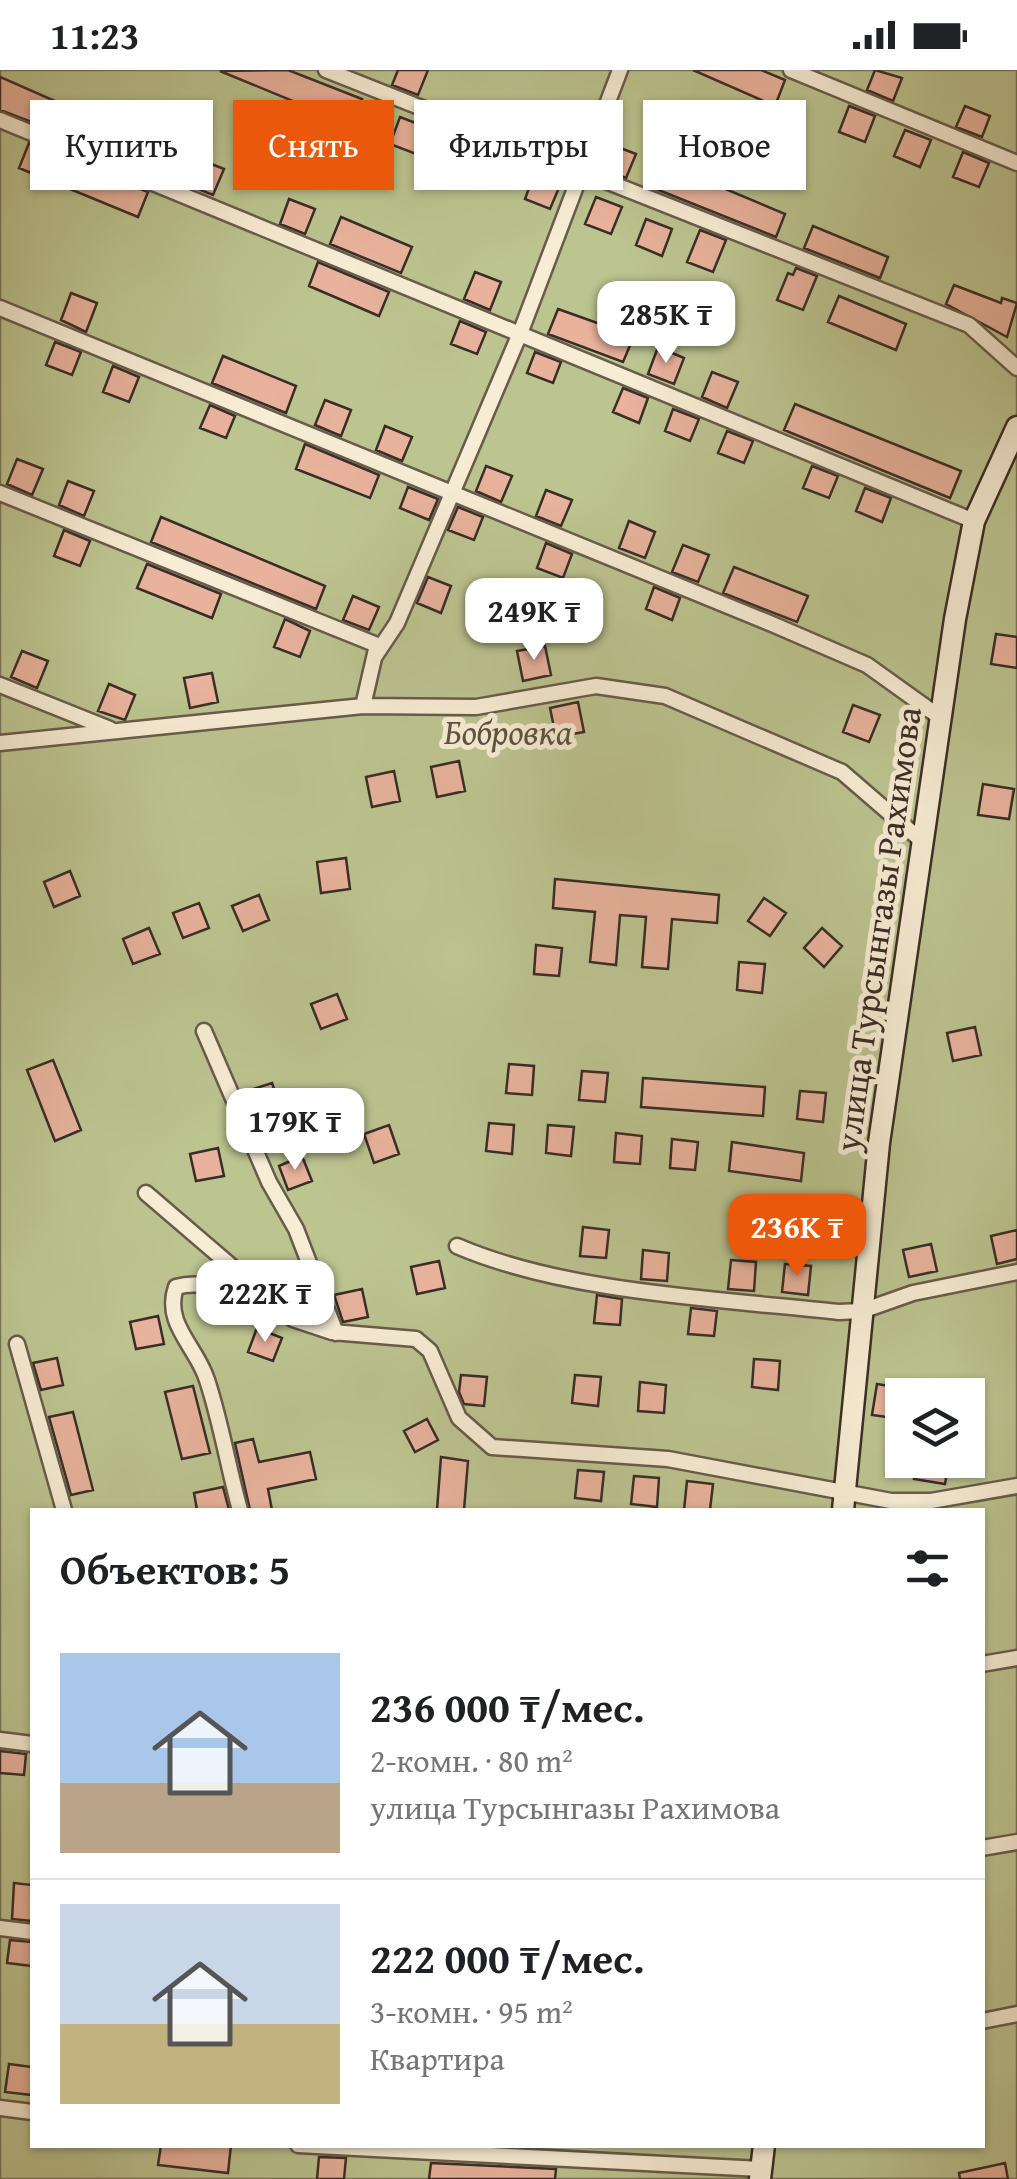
<!DOCTYPE html>
<html lang="ru">
<meta charset="utf-8">
<style>
:root{--surface:#fff;--page:#f6f6f6;--text:#202124;--muted:#757577;--line:#e0e0e0;--accent:#ea580c}
body{margin:0;font-family:"Gentium Book Plus",serif;background:var(--page);color:var(--text);height:100vh;display:flex;flex-direction:column;font-size:38px;white-space:nowrap}
*{box-sizing:border-box;margin:0}
p{font-size:32px;color:var(--muted)}
.icon{flex:none;width:55px;height:55px;fill:none;stroke:currentColor;stroke-width:2;stroke-linecap:round;stroke-linejoin:round}
.map{position:relative;flex:1;overflow:hidden}
.drawer{position:absolute;left:30px;top:1438px;width:955px;height:640px;display:flex;flex-direction:column;background:var(--surface);border-radius:0px;box-shadow:0 2px 8px #0004}
.drawer>*{flex:none}
.top-card{position:absolute;left:30px;top:30px;width:958px;height:90px;display:flex;gap:20px}
.tools{position:absolute;left:885px;top:1308px;display:grid;gap:20px}
.tools a{display:grid;place-items:center;width:100px;height:100px;border-radius:0px;background:var(--surface);box-shadow:0 2px 8px #0004;font-size:50px}
.price{position:absolute;translate:-50% -85px;padding:0 22px;border-radius:20px;background:#fff;color:#222;font-size:32px;line-height:65px;filter:drop-shadow(0 2px 5px #0008)}
.price::after{content:'';position:absolute;left:50%;top:60px;width:30px;height:22px;margin-left:-15px;background:inherit;clip-path:polygon(0 0,100% 0,50% 100%)}
.price.on{background:var(--accent);color:#fff}
ul{padding:0;list-style:none}
li{display:flex;align-items:center;gap:30px;height:250px;padding:0 30px}
li+li{border-top:2px solid var(--line)}
li span{display:grid;place-items:center;flex:none;width:280px;height:200px;border-radius:0px;color:#555}
li>.icon{margin-inline-start:auto}
span .icon{width:120px;height:120px;fill:#fffc;stroke-width:1}
li b{font-size:42px}
h2{display:flex;justify-content:space-between;align-items:center;height:120px;padding:0 30px;font-size:42px}
.chip{padding:0 35px;border-radius:0px;background:var(--surface);box-shadow:0 2px 8px #0004;font-size:35px;line-height:90px}
.chip.on{background:var(--accent);color:#fff}
.status{display:flex;justify-content:space-between;align-items:center;height:70px;padding:0 50px;background:var(--surface);direction:ltr}
.status svg{height:28px;fill:currentColor}
.map>svg:first-child{display:block}
.green{fill:#bcc490;stroke:#7a785b;stroke-width:2.5;fill-rule:evenodd}
.building{fill:#e8b29c;stroke:#392d26;stroke-width:2.5}
.lines{fill:none;stroke-linecap:round;stroke-linejoin:round}
.street-casing{stroke:#685b4c;stroke-width:19}
.secondary-casing{stroke:#392d26;stroke-width:25}
.street{stroke:#f7edd5;stroke-width:14}
.secondary{stroke:#f7edd5;stroke-width:20}
.labels{text-anchor:middle;stroke-width:10;stroke-linejoin:round;paint-order:stroke}
.park-label{font-size:35px;font-style:italic;fill:#5a5340;stroke:#f7edd5}
.street-label{font-size:35px;fill:#392d26;stroke:#f7edd5}
</style>
<div class="status"><b>11:23</b><svg viewBox="0 0 49 12"><path d="M0 12V9h3v3zM5 12V6h3v6zM10 12V3h3v9zM15 12V0h3v12zM26 1h20v11H26zM47 4h2v5h-2z"/></svg></div>
<div class="map">
<svg width="1017" height="2109" viewBox="0 0 1017 2109">
<rect width="100%" height="100%" fill="#f3e4be"/>
<filter id="stains"><feTurbulence type="fractalNoise" baseFrequency=".002" numOctaves="4"/><feColorMatrix values="0 0 0 0 .2 0 0 0 0 .09 0 0 0 0 .02 0 0 0 .5 -.17"/></filter>
<radialGradient id="worn" r=".72"><stop offset=".6" stop-color="#630" stop-opacity="0"/><stop offset="1" stop-color="#630" stop-opacity=".3"/></radialGradient>
<path class="green" d="M0,0h1017v2109h-1017zM902,1325h66v65h-66zM32,1440h950v635h-950z"/>
<path class="building" d="M288,0l74,29 -11,26 -131,-54z
M398,0h30l-10,25 -26,-10z
M693,0h68l24,10 -10,26z
M875,0l27,8 -9,23 -26,-11z
M0,7l73,32 -10,25 -63,-24z
M511,32l26,10 -10,26 -26,-10z
M849,36l26,10 -10,26 -26,-10z
M965,36l25,10 -8,21 -26,-10z
M400,47l26,10 -10,27 -26,-10z
M905,60l26,10 -11,27 -26,-11z
M151,70l73,29 -11,26 -72,-29z
M29,73l119,49 -10,25 -119,-49z
M610,74l26,10 -10,24 -26,-11z
M477,77l26,10 -11,26 -26,-10z
M963,82l26,11 -10,24 -26,-10z
M666,94l119,50 -9,23 -120,-48z
M535,102l26,11 -11,26 -25,-10z
M596,127l26,10 -11,27 -26,-10z
M289,129l26,10 -10,25 -25,-10z
M341,147l71,30 -11,26 -71,-29z
M646,149l26,10 -10,27 -26,-11z
M813,156l75,31 -8,21 -76,-30z
M700,160l26,10 -13,32 -26,-10z
M318,192l71,30 -10,24 -70,-30z
M796,198l21,8 -14,34 -26,-10 11,-27 5,2z
M475,202l26,10 -11,28 -26,-11z
M954,215l47,18 1,-5 15,5 -10,34 -61,-33z
M71,223l26,10 -11,29 -25,-12z
M839,226l67,28 -10,26 -68,-28z
M558,239l76,27 -11,26 -75,-28z
M460,251l26,11 -9,22 -26,-10z
M55,272l26,10 -9,23 -26,-10z
M658,277l26,11 -10,26 -26,-10z
M535,282l26,10 -8,21 -26,-10z
M223,286l73,30 -10,27 -74,-30z
M113,296l26,11 -10,25 -26,-10z
M712,302l26,10 -11,26 -25,-11z
M623,318l25,10 -9,25 -26,-11z
M325,330l26,10 -10,26 -26,-11z
M795,334l166,67 -11,27 -166,-68z
M210,335l25,11 -9,22 -26,-10z
M673,339l26,10 -9,22 -25,-10z
M385,356l27,11 -10,24 -26,-11z
M727,361l26,10 -9,22 -26,-10z
M305,374l74,31 -9,23 -74,-29z
M17,389l26,10 -11,26 -25,-11z
M486,396l26,10 -11,26 -25,-11z
M812,396l26,10 -9,22 -26,-10z
M68,411l26,10 -10,25 -25,-11z
M408,417l30,12 -9,21 -29,-12z
M865,418l26,10 -9,24 -26,-11z
M546,420l26,10 -11,26 -25,-10z
M458,437l25,10 -9,23 -26,-10z
M161,447l164,69 -9,23 -165,-67z
M629,451l26,11 -10,26 -26,-10z
M64,460l26,11 -10,25 -26,-10z
M546,473l26,11 -9,24 -26,-10z
M683,475l26,10 -11,27 -26,-10z
M147,494l74,30 -9,24 -75,-30z
M734,497l74,29 -11,26 -74,-29z
M428,507l23,9 -10,27 -24,-10z
M654,517l26,11 -8,22 -26,-11z
M353,526l26,11 -10,23 -26,-10z
M285,549l25,12 -10,26 -26,-10z
M996,564l21,3v31l-26,-4z
M545,576l6,29 -28,6 -6,-30z
M22,581l26,10 -11,27 -26,-11z
M212,603l6,29 -28,6 -6,-30z
M109,614l26,11 -10,25 -27,-9z
M578,632l6,30 -28,5 -6,-29z
M853,635l27,10 -11,27 -26,-10z
M459,691l6,30 -28,6 -6,-30z
M394,701l6,30 -28,6 -6,-30z
M983,714l31,5 -5,30 -31,-4z
M346,788l4,31 -29,4 -4,-31z
M70,801l10,25 -26,11 -10,-25z
M555,809l164,16 -2,28 -45,-4 -4,50 -26,-2 4,-50 -26,-2 -4,50 -26,-3 5,-50 -42,-4z
M259,825l10,25 -26,11 -11,-25z
M764,828l22,15 -16,23 -22,-15z
M199,833l10,25 -26,10 -10,-25z
M149,858l11,26 -27,10 -10,-25z
M822,858l20,18 -18,21 -20,-19z
M536,875l26,3 -3,28 -25,-2z
M739,892l26,2 -3,29 -25,-3z
M337,924l10,25 -26,10 -10,-25z
M975,957l6,28 -28,6 -6,-28z
M53,990l28,70 -26,11 -28,-71z
M509,994l25,2 -2,29 -26,-2z
M582,1001l26,2 -3,29 -26,-2z
M643,1008l122,9 -2,29 -122,-9z
M272,1013l9,26 -25,8 -9,-26z
M800,1021l26,2 -3,29 -26,-3z
M489,1053l25,2 -2,29 -26,-3z
M389,1055l10,29 -25,9 -10,-29z
M548,1055l26,2 -3,29 -25,-3z
M616,1063l26,3 -2,28 -26,-2z
M672,1069l26,3 -3,28 -25,-2z
M732,1072l72,11 -3,28 -72,-10z
M218,1078l6,28 -28,5 -6,-27z
M302,1086l10,25 -24,9 -9,-24z
M583,1157l26,3 -3,28 -26,-2z
M1017,1160v29l-20,5 -6,-28z
M931,1174l6,27 -28,6 -6,-27z
M643,1180l26,3 -2,28 -26,-2z
M731,1190l25,2 -2,29 -26,-2z
M439,1191l6,27 -28,6 -6,-27z
M785,1194l26,2 -3,29 -26,-3z
M362,1219l6,28 -25,5 -9,-27z
M597,1225l25,4 -2,26 -26,-2z
M691,1238l26,3 -3,25 -26,-2z
M158,1246l6,28 -28,5 -6,-27z
M257,1258l25,10 -9,23 -25,-9z
M57,1288l6,27 -22,5 -8,-27z
M754,1289l26,2 -2,29 -26,-3z
M461,1305l26,2 -3,29 -20,-2 -5,-12z
M575,1305l26,2 -3,29 -26,-3z
M640,1312l26,3 -2,28 -26,-2z
M877,1314l25,4v31l-30,-4z
M193,1316l17,67 -28,6 -17,-67z
M73,1342l20,78 -22,5 -22,-78z
M427,1349l11,21 -23,12 -11,-21z
M253,1369l6,23 51,-10 6,27 -48,10 4,21h-22l-15,-67z
M441,1387l27,4 -4,49h-27z
M916,1390h33l-4,24 -31,-5z
M578,1400l26,2 -3,29 -26,-3z
M634,1406l25,2 -2,29 -26,-3z
M687,1411l26,3 -3,26h-26z
M223,1417l6,23h-32l-3,-17z
M0,1681l26,3 -2,21 -24,-2z
M14,1813l18,2v36l-20,-2z
M10,1870l22,2v24l-25,-3z
M9,1994l23,3v28l-27,-3z
M161,2075h70l-3,28 -70,-8z
M319,2087l27,1 -2,21h-27z
M431,2093l125,6 -1,10h-126z
M1005,2093l3,16h-48l-1,-6z"/>
<g class="lines">
<g class="street-casing">
<path id="street" d="M326,0l643,255 48,43
M791,0l226,93
M0,50l974,401
M0,238l772,316 95,41 74,53
M0,423l377,152 -14,61
M375,586l22,-33 124,-292 99,-261
M0,615l110,44
M0,673l363,-37 113,1 120,-21 69,10 177,76 81,70
M204,961l65,151 27,47 40,104
M146,1123l147,126 39,13 84,7 14,12 29,67 33,29 176,12 223,42h40l86,-15
M457,1176c109,47 264,53 382,66l23,-1 51,-18 104,-21
M17,1274l47,166
M240,1440c-12,-43 -19,-88 -33,-130 -10,-33 -44,-56 -31,-93 35,-10 70,12 101,26
M982,1594l35,-6
M0,1670l32,4
M982,1778l35,-6
M0,1858l32,4
M982,1951l35,-7
M0,2038l32,4
M298,2075l463,24"/>
</g>
<g class="secondary-casing">
<path id="secondary" d="M843,1440l36,-367 76,-524 19,-98 43,-94
M760,2109l4,-34"/>
</g>
<use href="#street" class="street"/>
<use href="#secondary" class="secondary"/>
</g>
<g class="labels">
<g class="park-label">
<text x="508" y="674">Бобровка</text>
</g>
<g class="street-label">
<text transform="translate(878 859) rotate(-82)" y="12">улица Турсынгазы Рахимова</text>
</g>
</g>
<rect width="100%" height="100%" filter="url(#stains)"/>
<rect width="100%" height="100%" fill="url(#worn)"/>
</svg>
<div class="tools">
<a><svg class="icon" aria-label="layers" viewBox="0 0 24 24"><path d="M12 4l9 5-9 5-9-5zM3 14l9 5 9-5"/></svg></a>
</div>
<b class="price" style="left:666px;top:296px">285K ₸</b>
<b class="price" style="left:534px;top:593px">249K ₸</b>
<b class="price" style="left:295px;top:1103px">179K ₸</b>
<b class="price on" style="left:797px;top:1209px">236K ₸</b>
<b class="price" style="left:265px;top:1275px">222K ₸</b>
<div class="top-card">
<a class="chip">Купить</a>
<a class="chip on">Снять</a>
<a class="chip">Фильтры</a>
<a class="chip">Новое</a>
</div>
<section class="drawer">
<h2>Объектов: 5<svg class="icon" aria-label="filters" viewBox="0 0 24 24"><path d="M4 7h16M4 17h16"/><circle cx="9" cy="7" r="2"/><circle cx="15" cy="17" r="2"/></svg></h2>
<ul>
<li><span style="background:linear-gradient(#a9c7e8 65%,#b9a48a 0)"><svg class="icon" aria-label="home" viewBox="0 0 24 24"><path d="M3 11l9-7 9 7M6 9v11h12V9"/></svg></span><div><b>236 000 ₸/мес.</b><p>2-комн. · 80 m²</p><p>улица Турсынгазы Рахимова</p></div></li>
<li><span style="background:linear-gradient(#c9d6e8 60%,#c2b280 0)"><svg class="icon" aria-label="home" viewBox="0 0 24 24"><path d="M3 11l9-7 9 7M6 9v11h12V9"/></svg></span><div><b>222 000 ₸/мес.</b><p>3-комн. · 95 m²</p><p>Квартира</p></div></li>
</ul>
</section>
</div>
